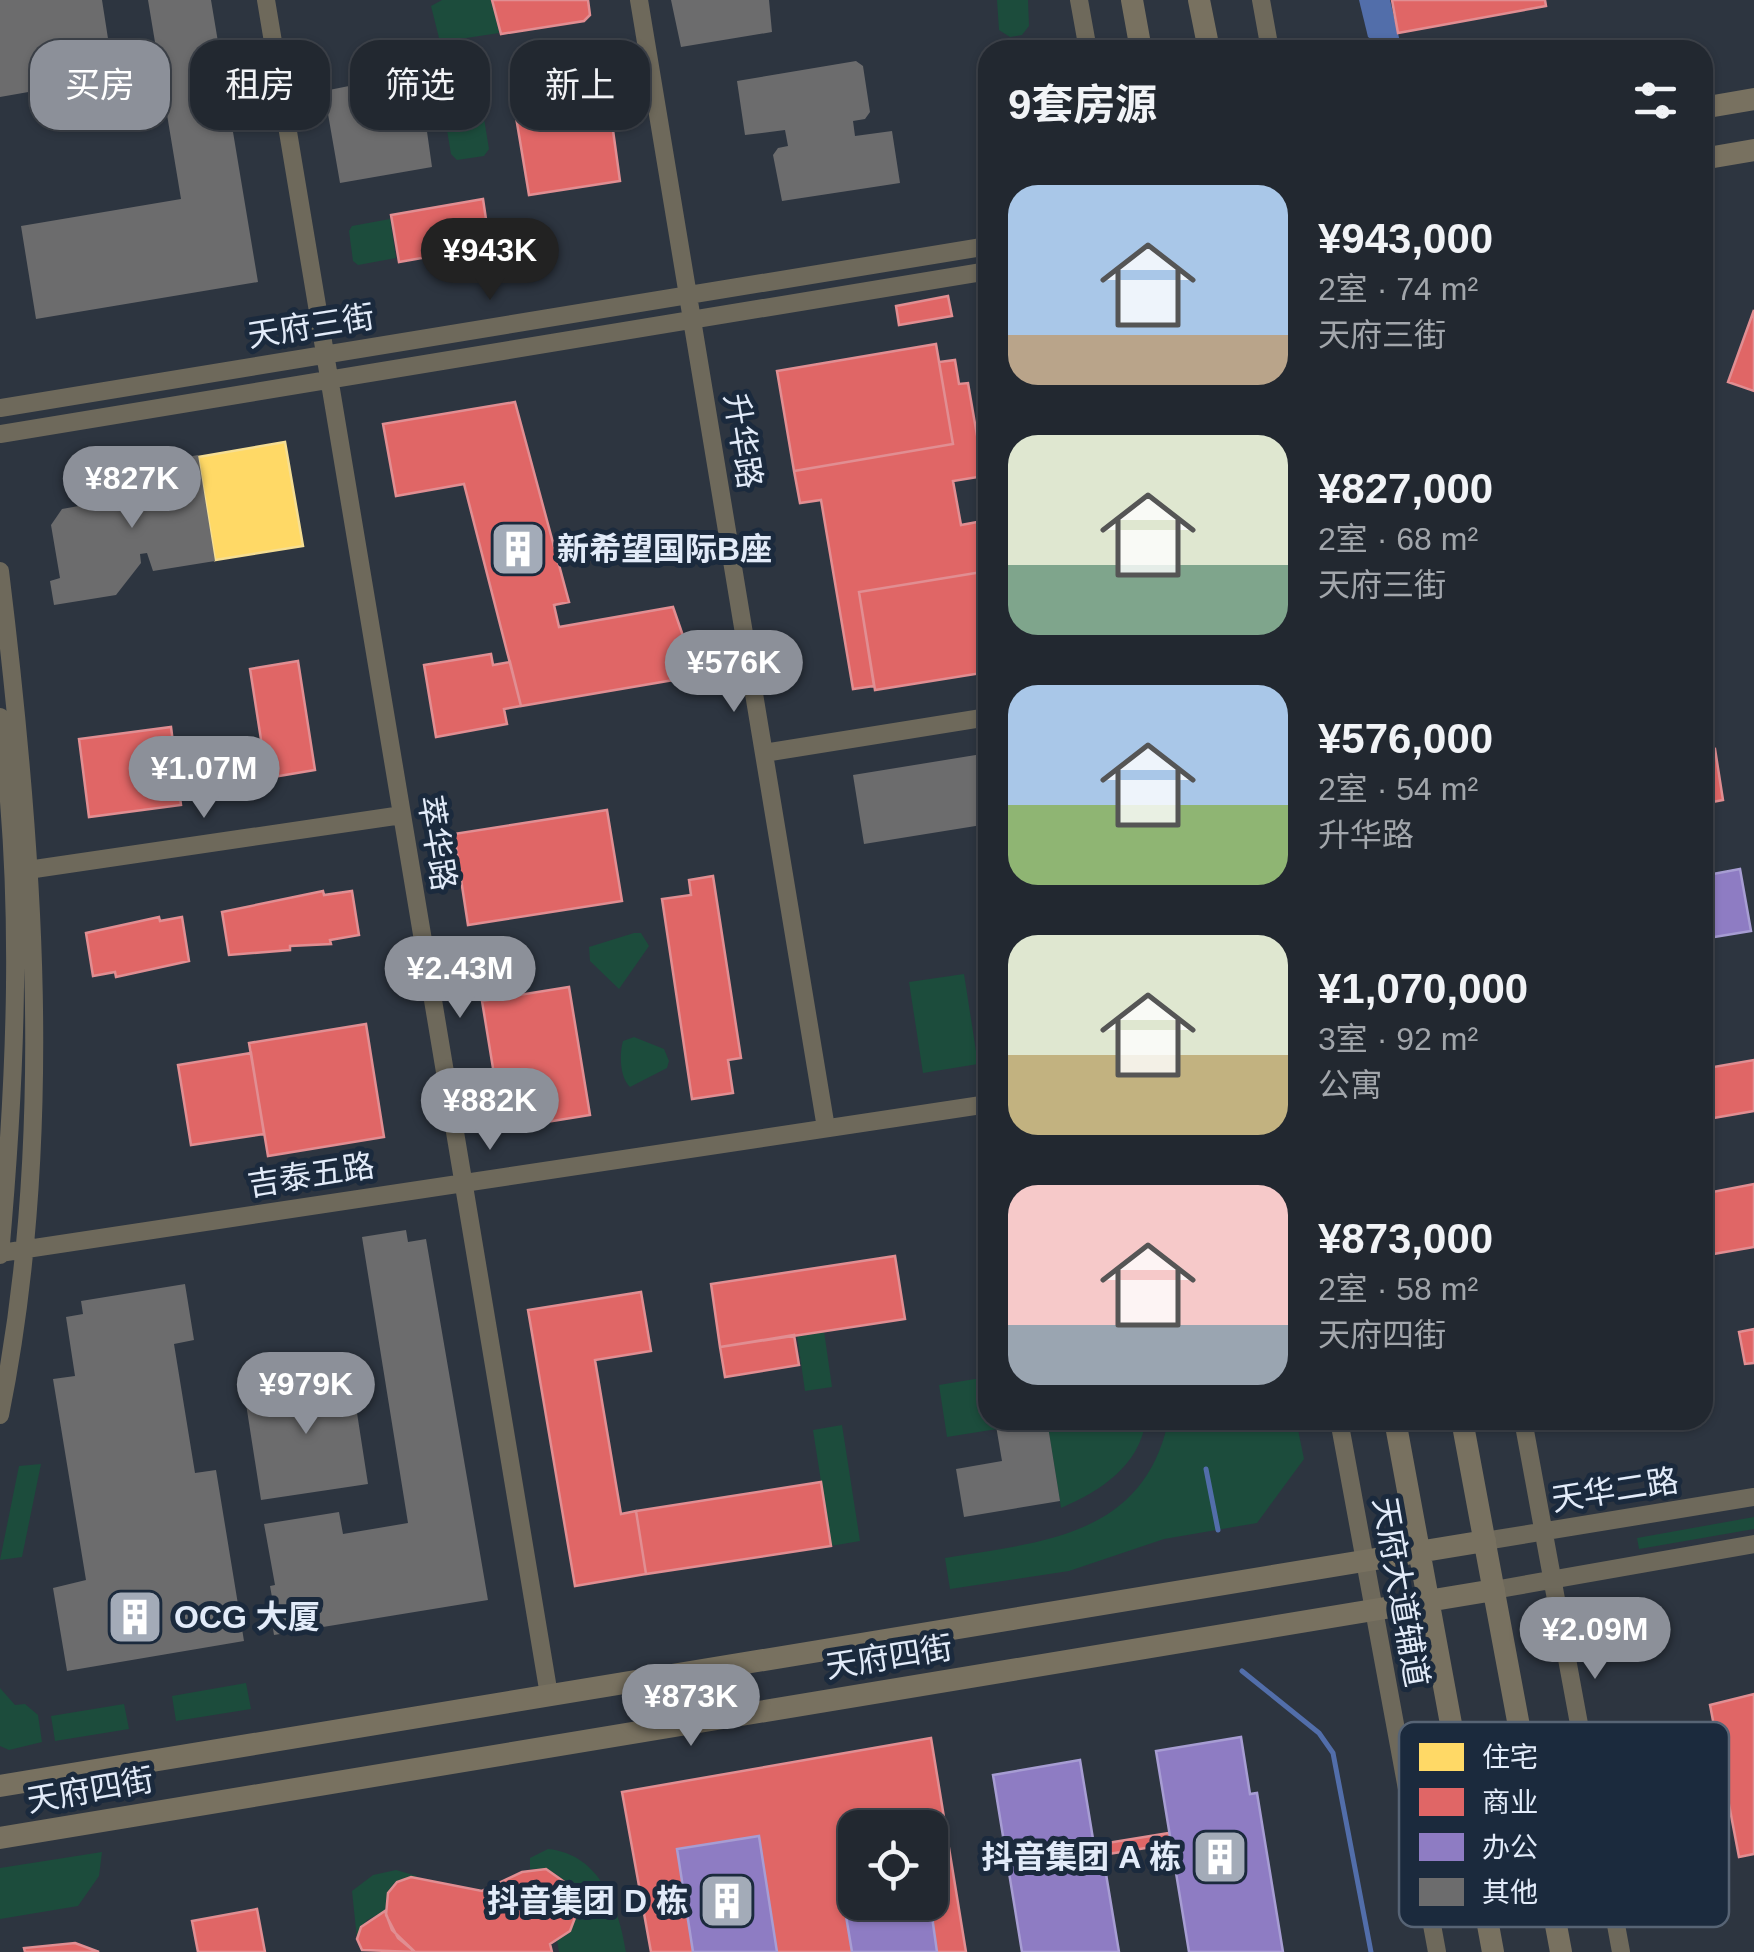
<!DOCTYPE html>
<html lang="zh">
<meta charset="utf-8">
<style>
:root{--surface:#222830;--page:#2e343c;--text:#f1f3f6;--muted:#a2a6ab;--line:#3f444c;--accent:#8c9099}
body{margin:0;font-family:Arial,"Noto Sans SC",sans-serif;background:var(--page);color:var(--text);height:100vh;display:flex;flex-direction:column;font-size:38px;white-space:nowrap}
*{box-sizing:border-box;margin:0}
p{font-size:32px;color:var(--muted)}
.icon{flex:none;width:55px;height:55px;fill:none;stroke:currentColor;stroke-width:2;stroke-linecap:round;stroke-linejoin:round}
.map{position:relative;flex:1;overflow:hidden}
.details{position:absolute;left:978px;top:40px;width:735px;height:1390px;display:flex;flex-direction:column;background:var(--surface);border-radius:30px;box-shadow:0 2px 8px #0004,0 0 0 2px var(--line)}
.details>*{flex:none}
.hud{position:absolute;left:30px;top:40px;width:798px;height:90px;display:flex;gap:20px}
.tools{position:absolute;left:838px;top:1810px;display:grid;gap:20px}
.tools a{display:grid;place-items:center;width:110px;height:110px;border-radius:20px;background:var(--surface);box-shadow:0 2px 8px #0004,0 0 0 2px var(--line);font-size:50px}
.price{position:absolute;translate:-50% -85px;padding:0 22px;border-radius:35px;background:var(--accent);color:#fff;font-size:32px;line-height:65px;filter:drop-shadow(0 2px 5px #0008)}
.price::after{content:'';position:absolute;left:50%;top:60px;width:30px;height:22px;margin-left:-15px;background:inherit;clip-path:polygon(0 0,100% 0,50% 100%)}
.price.active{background:#222;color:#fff}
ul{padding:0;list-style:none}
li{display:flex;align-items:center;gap:30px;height:250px;padding:0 30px}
li span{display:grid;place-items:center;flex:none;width:280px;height:200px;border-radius:30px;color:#555}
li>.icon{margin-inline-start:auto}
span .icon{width:120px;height:120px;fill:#fffc;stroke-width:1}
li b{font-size:42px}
h2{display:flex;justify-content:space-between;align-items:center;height:120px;padding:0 30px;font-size:42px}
.chip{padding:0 35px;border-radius:30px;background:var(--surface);box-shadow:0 2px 8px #0004,0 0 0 2px var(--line);font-size:35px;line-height:90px}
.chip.active{background:var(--accent);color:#fff}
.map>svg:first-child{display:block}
.green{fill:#1c4c3c}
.water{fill:#526eaa}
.homes{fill:#ffd966;stroke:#f6de92;stroke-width:2.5}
.shops{fill:#e06666;stroke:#e18e92;stroke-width:2.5;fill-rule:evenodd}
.offices{fill:#8e7cc3;stroke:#a79dd3;stroke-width:2.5}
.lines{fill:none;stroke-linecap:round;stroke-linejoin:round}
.stream{stroke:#526eaa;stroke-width:5}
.building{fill:#6c6c6d}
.minor{stroke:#6e695b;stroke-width:18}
.major{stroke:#787160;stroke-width:22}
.labels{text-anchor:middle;stroke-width:10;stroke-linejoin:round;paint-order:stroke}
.street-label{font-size:32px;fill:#e2ebf9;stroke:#1b2a3d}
.poi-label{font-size:32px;font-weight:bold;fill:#e2ebf9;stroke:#1b2a3d;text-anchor:start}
.key{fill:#1b2a3d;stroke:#576475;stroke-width:2.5}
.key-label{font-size:28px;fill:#e2ebf9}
</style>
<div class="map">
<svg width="1754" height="1952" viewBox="0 0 1754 1952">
<rect width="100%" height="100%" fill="#2d3540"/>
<path class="green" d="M442,0h50l7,33 -59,9 -9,-36z
M997,0h31l1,26 -7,9 -12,2 -11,-7z
M468,60l7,4 14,85 -5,7 -27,4 -6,-6 -14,-84 4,-6z
M390,219l6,39 -38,7 -5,-4 -4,-30 3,-5z
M634,933h7l8,13 -30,43 -29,-28 -1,-14z
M964,974l14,90 -55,9 -14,-91z
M634,1037l30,12 5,12 -2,7 -37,19c-10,-9 -11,-32 -7,-46z
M824,1331l8,56 -27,4 -8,-56z
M987,1377l1,43h7l2,9 -50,8 -8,-52z
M1047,1420h99c-7,46 -44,70 -85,88z
M1177,1420h119l8,39 -47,64 -93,16 -95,32 -119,18 -5,-31c96,-16 198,-21 223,-136z
M842,1425l18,116 -29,5 -18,-116z
M41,1464l-19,93 -22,3 19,-94z
M1754,1517v12l-115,20 -2,-11z
M246,1683l5,26 -75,12 -4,-25z
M0,1688l15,17 10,-1 13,11 4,27 -33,8 -9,-4z
M124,1704l5,25 -74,12 -4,-25z
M548,1849c52,5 71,58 78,103h-67l-2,-12c40,-24 15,-74 -27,-71v-11z
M102,1852l-3,24 -21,30 -78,13v-51z
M396,1870l21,6 -25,10 -7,25 -18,9 -10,19 -5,-48 21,-16z"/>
<path class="water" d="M1359,0h31l12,50h-15l-19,-13z"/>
<path class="homes" d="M285,442l18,104 -88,14 -17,-103z"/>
<path class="shops" d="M492,0h96l2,15 -6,6 -83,13z
M1392,0h153l1,6 -148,27z
M601,88l7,6 12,87 -91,14 -15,-90z
M483,199l7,47 -91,16 -8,-47z
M948,296l4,20 -53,9 -3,-19z
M1754,310v81l-26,-9z
M936,344l17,100 -159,27 -17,-100z
M955,360l4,24 9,-1 16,93 -31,5 8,44 27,-5v51l-129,21 15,94 -21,3 -32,-189 -21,3 -6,-32 159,-27 -14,-82z
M515,402l54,200 -15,3 5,22 114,-20 24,69 -176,30 -57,-222 -68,12 -13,-72z
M988,571v101l-113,18 -16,-98z
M491,654l2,11 17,-3 11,44 -17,3 3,15 -71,13 -12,-72z
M298,661l17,109 -48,8 -17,-109z
M171,727l10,78 -92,12 -10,-78z
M1715,749l8,51 -21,4v-53z
M607,810l15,91 -154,24 -14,-91z
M713,876l28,182 -13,2 5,33 -41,6 -30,-200 29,-4 -2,-15z
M323,891l1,4 28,-4 7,44 -29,5 1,4 -41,2v4l-61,5 -7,-43z
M159,917l1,4 22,-4 7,44 -73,16 -1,-5 -22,4 -7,-43z
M569,987l21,128 -75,12 -2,-12 -12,2 -19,-116z
M366,1024l18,113 -116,19 -19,-113z
M251,1053l13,81 -73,11 -13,-80z
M1754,1060v51l-52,9v-51z
M1754,1184v63l-52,9v-62z
M895,1256l10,63 -185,28 -9,-63z
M641,1292l10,59 -56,9 26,154 15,-3 10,63 -71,12 -47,-276z
M1754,1329v34l-9,1 -6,-32z
M794,1335l5,30 -74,12 -5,-30z
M821,1482l10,64 -185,28 -10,-63z
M1754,1694v160l-15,3 -29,-152z
M931,1738l35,214h-315l-29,-160zM855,1828h75v74h-75z
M1169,1833l2,11 -69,11 -1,-11z
M546,1869l27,19 5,22 -8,21 -20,13 2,8h-137l-17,-14 -12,-23 2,-22 9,-11 14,-5 71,14 40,-19z
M257,1909l8,43h-67l-6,-31z
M385,1911l7,19 23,22 -53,-2 -5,-11 4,-12z
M75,1943l24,9h-74l-1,-4z"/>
<path class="offices" d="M1740,869l11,62 -49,8v-63z
M1241,1737l9,57 7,-1 26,159h-94l-33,-201z
M1080,1760l14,85 7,-1 18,108h-97l-29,-177z
M759,1836l18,116h-84l-16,-103z
M930,1902l7,50h-85l-6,-36z"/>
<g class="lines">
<path class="stream" d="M1206,1469l12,61
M1242,1671l77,62 14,20 38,199"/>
</g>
<path class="building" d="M0,0h102l12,77 -114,20z
M148,0h63l47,282 -222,37 -15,-93 160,-27z
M671,0h98l3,32 -91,15z
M856,61l7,5 7,46 -5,7 -12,2 2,15 37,-5 8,52 -118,18 -9,-46 5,-7 10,-2 -3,-16 -40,5 -8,-54z
M409,74l8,1 3,7 12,85 -92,16 -16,-92z
M198,455l17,106 -62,10 -6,-18 -7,1 1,9 -25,32 -62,10 -4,-24 10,-3 -9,-53 11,-16 39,-7 -2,-18 25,-5 7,24 7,-1 -3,-35z
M988,753v71l-124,20 -11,-69z
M406,1230l2,12 18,-3 62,361 -214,35 -5,-31 4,-1 -3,-17 5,-1 -11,-61 75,-12 4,22 65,-11 -46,-286z
M185,1284l9,56 -20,4 21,129 21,-3 28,171 -177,30 -14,-83 33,-8 -33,-201 22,-3 -9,-59 17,-3 -2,-13z
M351,1374l17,110 -107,16 -17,-109z
M995,1420h52l13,81 -96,16 -8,-48 46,-8z"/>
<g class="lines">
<path class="minor" d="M266,0l283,1695
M639,0l187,1128
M1079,0l9,50
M1261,0l9,50
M0,408l988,-162
M0,434l988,-163
M0,571c34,278 56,567 0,844
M0,717c24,179 16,359 0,538
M764,753l224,-36
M21,871l381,-56
M0,1253l988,-149
M1339,1420l98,532
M1523,1420l98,532
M1485,1541l269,-44
M1494,1590l260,-46"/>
<path class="major" d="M1132,0l9,50
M1199,0l10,50
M1702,108l52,-9
M1702,159l52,-9
M1395,1420l98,532
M1462,1420l99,532
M0,1786l1485,-245
M0,1838l1494,-248"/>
</g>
<defs>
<g id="building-square" transform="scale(2.875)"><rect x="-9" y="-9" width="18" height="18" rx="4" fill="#a3abb8" stroke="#1b2a3d"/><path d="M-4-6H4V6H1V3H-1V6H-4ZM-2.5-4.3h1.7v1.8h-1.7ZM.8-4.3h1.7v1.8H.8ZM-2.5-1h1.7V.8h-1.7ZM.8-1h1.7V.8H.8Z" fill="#fff"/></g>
</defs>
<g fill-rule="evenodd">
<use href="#building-square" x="518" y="549"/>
<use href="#building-square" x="135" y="1617"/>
<use href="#building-square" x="1220" y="1857"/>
<use href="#building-square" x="727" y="1901"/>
</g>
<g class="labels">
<g class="street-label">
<text transform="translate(311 326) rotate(-9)" y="11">天府三街</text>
<text transform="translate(743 441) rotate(81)" y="11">升华路</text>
<text transform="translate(437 843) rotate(81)" y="11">萃华路</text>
<text transform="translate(311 1175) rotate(-9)" y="11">吉泰五路</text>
<text transform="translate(1615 1490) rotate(-9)" y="11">天华二路</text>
<text transform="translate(1401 1592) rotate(80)" y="11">天府大道辅道</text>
<text transform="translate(889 1657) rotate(-9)" y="11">天府四街</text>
<text transform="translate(90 1790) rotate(-10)" y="11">天府四街</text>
</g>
<g class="poi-label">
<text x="557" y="560">新希望国际B座</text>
<text x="174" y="1628">OCG 大厦</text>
<text x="1181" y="1868" text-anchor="end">抖音集团 A 栋</text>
<text x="688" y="1912" text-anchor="end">抖音集团 D 栋</text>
</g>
</g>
<rect x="1399" y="1722" width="330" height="205" rx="15" class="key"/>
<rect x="1419" y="1743" width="45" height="28" fill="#ffd966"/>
<rect x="1419" y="1788" width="45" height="28" fill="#e06666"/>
<rect x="1419" y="1833" width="45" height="28" fill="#8e7cc3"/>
<rect x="1419" y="1878" width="45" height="28" fill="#6c6c6d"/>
<g class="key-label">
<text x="1482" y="1767">住宅</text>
<text x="1482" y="1812">商业</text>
<text x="1482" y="1857">办公</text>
<text x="1482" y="1902">其他</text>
</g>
</svg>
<div class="tools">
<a><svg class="icon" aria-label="locate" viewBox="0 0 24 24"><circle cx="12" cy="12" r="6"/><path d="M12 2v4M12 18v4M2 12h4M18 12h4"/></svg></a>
</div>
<b class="price active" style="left:490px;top:303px">¥943K</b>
<b class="price" style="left:132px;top:531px">¥827K</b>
<b class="price" style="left:734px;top:715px">¥576K</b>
<b class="price" style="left:204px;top:821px">¥1.07M</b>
<b class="price" style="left:460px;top:1021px">¥2.43M</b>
<b class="price" style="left:490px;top:1153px">¥882K</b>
<b class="price" style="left:306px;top:1437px">¥979K</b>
<b class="price" style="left:1595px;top:1682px">¥2.09M</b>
<b class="price" style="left:691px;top:1749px">¥873K</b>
<div class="hud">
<a class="chip active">买房</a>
<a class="chip">租房</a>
<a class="chip">筛选</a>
<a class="chip">新上</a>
</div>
<section class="details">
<h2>9套房源<svg class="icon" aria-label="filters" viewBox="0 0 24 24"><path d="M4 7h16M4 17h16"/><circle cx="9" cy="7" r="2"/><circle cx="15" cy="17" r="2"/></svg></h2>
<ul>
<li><span style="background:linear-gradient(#a9c7e8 75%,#b9a48a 0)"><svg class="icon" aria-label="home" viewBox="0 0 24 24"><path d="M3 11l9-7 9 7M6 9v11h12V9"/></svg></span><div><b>¥943,000</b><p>2室 · 74 m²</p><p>天府三街</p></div></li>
<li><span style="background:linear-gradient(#dfe7d0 65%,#7fa58c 0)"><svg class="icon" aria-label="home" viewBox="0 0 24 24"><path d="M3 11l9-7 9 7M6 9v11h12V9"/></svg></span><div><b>¥827,000</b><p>2室 · 68 m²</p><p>天府三街</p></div></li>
<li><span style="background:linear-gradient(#a9c7e8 60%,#8fb573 0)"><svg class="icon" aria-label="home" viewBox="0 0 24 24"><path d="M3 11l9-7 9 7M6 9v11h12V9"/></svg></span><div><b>¥576,000</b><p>2室 · 54 m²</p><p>升华路</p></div></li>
<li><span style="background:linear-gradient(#dfe7d0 60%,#c2b280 0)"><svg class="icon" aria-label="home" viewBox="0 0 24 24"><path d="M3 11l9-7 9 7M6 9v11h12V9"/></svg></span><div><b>¥1,070,000</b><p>3室 · 92 m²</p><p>公寓</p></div></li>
<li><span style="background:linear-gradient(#f6c9c9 70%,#9aa5b1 0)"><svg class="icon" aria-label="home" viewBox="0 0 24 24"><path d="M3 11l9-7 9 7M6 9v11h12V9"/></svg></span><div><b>¥873,000</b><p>2室 · 58 m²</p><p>天府四街</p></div></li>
</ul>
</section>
</div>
